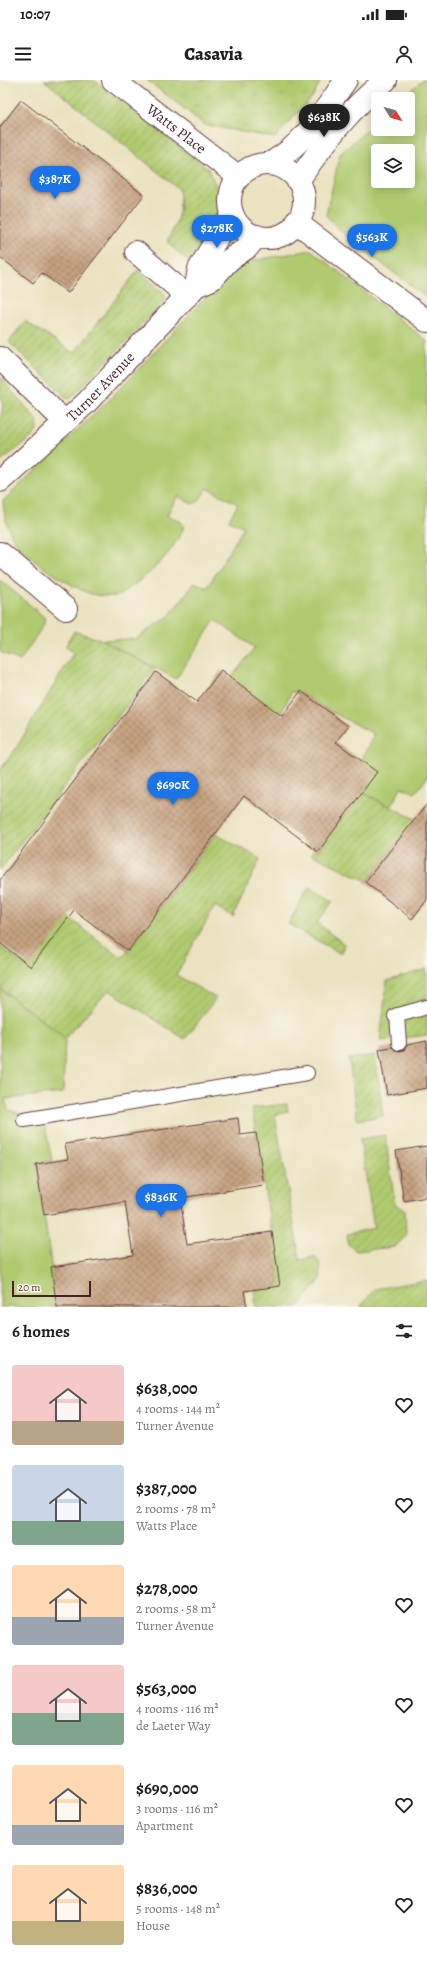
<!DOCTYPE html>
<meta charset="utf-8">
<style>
:root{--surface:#fff;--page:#f2f2f2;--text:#202124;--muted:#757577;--accent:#1a73e8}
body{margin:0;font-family:Alegreya,serif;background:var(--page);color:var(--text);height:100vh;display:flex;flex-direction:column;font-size:15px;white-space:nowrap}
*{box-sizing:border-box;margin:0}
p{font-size:13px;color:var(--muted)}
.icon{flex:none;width:22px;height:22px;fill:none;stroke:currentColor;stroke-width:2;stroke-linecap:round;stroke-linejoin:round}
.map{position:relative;height:1227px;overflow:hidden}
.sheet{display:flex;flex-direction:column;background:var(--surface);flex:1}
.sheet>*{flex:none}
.needle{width:26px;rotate:127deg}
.controls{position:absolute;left:371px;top:12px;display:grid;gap:8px}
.controls a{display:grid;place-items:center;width:44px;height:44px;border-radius:4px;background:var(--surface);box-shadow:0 2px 10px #0003;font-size:20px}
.scale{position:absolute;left:12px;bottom:10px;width:79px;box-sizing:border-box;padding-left:4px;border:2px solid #4a1f2b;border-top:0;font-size:11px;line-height:14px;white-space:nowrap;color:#4a1f2b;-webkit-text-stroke:3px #fbf7ec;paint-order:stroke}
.price{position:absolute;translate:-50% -34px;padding:0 9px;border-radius:14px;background:var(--accent);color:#fff;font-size:13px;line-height:26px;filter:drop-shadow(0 1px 2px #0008)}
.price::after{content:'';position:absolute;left:50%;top:24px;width:12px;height:9px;margin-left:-6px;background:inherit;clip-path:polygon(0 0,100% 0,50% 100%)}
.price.selected{background:#222;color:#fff}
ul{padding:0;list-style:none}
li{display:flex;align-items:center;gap:12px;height:100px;padding:0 12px}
li span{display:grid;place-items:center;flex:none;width:112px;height:80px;border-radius:4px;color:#555}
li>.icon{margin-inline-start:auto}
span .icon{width:48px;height:48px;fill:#fffc;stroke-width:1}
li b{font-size:17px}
h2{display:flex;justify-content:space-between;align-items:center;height:48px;padding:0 12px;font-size:17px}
.status{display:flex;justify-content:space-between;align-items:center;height:28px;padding:0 20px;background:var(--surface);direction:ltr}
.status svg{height:11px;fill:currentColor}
header{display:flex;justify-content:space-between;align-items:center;height:52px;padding:0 12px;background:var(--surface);font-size:18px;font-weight:800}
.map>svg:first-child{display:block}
.grass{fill:url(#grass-tufts);stroke:#7d744e}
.park{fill:#b0ca70;stroke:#7d744e;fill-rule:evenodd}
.garden{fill:url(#garden-furrows);stroke:#7d744e}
.building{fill:url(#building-cross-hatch)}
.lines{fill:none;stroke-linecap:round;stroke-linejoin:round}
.service-casing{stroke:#623c41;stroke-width:16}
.minor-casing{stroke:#623c41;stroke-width:24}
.service{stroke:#fff;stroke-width:14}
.minor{stroke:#fff;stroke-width:22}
.labels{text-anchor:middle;stroke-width:3.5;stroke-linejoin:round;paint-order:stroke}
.street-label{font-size:15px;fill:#4a1f2b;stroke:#fbf7ec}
</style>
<div class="status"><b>10:07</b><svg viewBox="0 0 49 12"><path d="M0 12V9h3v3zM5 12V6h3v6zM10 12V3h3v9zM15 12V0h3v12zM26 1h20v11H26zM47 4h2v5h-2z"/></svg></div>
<header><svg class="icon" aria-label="menu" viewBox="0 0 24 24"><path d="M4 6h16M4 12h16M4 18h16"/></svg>Casavia<svg class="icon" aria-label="person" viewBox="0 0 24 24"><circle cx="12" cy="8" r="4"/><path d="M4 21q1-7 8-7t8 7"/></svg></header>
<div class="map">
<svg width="427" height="1227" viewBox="0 0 427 1227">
<defs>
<pattern id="grass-tufts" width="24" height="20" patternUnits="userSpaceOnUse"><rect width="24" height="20" fill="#b0ca70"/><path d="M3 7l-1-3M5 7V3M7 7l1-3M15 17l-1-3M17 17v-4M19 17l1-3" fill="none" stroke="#99ad61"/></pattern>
<pattern id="garden-furrows" width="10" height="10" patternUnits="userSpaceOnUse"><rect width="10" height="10" fill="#b0ca70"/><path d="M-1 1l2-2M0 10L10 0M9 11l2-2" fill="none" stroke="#99ad61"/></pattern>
<pattern id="building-cross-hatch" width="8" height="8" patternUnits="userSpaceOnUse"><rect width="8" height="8" fill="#c6a381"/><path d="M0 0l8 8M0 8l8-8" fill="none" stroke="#a3846a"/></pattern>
</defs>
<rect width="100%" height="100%" fill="#fbf7ec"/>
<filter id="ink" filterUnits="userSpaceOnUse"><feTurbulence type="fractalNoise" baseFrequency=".025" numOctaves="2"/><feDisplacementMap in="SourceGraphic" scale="8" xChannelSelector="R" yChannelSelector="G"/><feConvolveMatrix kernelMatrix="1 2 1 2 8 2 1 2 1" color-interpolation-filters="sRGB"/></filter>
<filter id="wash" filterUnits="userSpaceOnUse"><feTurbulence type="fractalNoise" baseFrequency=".012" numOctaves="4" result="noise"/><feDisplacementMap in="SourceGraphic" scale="16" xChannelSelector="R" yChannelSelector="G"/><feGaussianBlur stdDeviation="0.9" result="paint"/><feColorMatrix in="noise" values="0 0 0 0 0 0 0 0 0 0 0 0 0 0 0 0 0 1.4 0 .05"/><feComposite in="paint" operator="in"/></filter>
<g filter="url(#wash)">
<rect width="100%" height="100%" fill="#eae2c0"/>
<path class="grass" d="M147,0h174l-8,16 -38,42 -70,-13z"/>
<path class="park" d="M423,0h4v218l-81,-62 -20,-21 14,-61 38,-34v9h30v-30h-7zM378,71h30v30h-30z
M311,170l116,91v437l-12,15 -14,-6 -10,20 -33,-17v-23l16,-33 -82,-43 -12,24 -49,-37 24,-30 -40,-28 -39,59 -74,-39 33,-1 34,-23 26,-34 12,6 37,-61 -15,-7 9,-16 -31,-16 -9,14 -6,2 -14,-8 -11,19 13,6 4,5c-10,26 -34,49 -58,64 -3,2 -6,6 -10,6 -7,1 -21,0 -27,-3 -19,-7 -64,-35 -74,-52 -8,-13 -11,-25 -12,-40l109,-104 92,-98 41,-37z
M0,500l44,37v7l-24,37 -20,-9z
M0,909l65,49 -2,55 -58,6 3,11 36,10 8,41 -15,3 20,143h-57z"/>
<path class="garden" d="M44,0h50l115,90 12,28 -7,26 -26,38 -21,-20c10,-20 15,-31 12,-53z
M138,190l27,24v7l-96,99 -60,-58 16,-21 49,32z
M0,297l37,43 1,9 -6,8 -32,25v-43l3,-13 -3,-12z
M74,551l28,9 53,29 -155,201v-100l15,-20 59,-98 -9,-5z
M349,706l68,34 -50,61 -56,-27z
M216,754l44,25 -27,58 -18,-11 -39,69 40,23 -31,41 -76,-49 -44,48 -65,-50v-42l28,21 40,-50 54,41z
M309,807l24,14 -16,22 27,21 -3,10 -53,-30z
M427,889v66l-47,6 7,-60z
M375,975l8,61 -26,4 -8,-61z
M287,1024l1,8 -13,3 25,145 15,-3 5,7 1,15 -22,28h-43l-2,-17 26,-4 -28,-178z
M385,1055l10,69 10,7 1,25 -11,11 -39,4 -8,-7 -1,-10 27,-6 -14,-89z
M427,1200v27h-67l15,-18z"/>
<g id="blocks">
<path class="building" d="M21,20l123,95 -76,98 -26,-20 -9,10 -33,-26v-130z
M221,590l61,46 19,-25 47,35 -12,16 41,30 -59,80 -74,-56 -116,155 -54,-41 -43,57 -31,-24v-63l156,-208 41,30z
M427,724v96l-15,19 -47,-37z
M427,961v47l-40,7 -8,-46 13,-2 3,3 5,1 4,-1 3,-5z
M238,1038l2,17 16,-2 8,52 -84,13 7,46 85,-12 8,54 -36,5 3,16h-190l-6,-40 82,-12 -8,-53 -81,13 -8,-51 32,-5 -3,-15z
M427,1066v51l-23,4 -8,-50z"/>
</g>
</g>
<g filter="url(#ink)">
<use href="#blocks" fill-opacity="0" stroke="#623c41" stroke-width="1"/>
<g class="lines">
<g class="service-casing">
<path id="service" d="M397,935l2,28
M395,936l32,-9
M24,1040l283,-47"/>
</g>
<g class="minor-casing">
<g id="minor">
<path id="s1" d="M113,0l126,97"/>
<path d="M269,84c8,-5 16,-10 23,-16 21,-19 38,-45 54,-68"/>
<circle cx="267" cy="121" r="37"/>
<path d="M298,101c25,-37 52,-73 88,-101"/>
<path d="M296,142l131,99"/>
<path d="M136,172l51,44"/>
<path d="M196,206l3,-17 24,-41 10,-12"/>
<path d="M0,278l65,64"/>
<path id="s2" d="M0,401l86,-78 110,-117 16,-7 17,-19 19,-13 9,-11"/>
<path d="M0,473l66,56"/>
</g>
</g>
<use href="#service" class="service"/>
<use href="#minor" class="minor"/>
</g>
</g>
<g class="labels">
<g class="street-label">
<text dy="5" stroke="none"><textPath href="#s1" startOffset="80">Watts Place</textPath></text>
<text dy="5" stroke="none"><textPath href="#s2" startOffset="138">Turner Avenue</textPath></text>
</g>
</g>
</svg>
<div class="controls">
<a><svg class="needle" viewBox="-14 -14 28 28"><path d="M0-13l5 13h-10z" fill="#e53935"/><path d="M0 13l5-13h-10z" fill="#757577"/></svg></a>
<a><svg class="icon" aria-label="layers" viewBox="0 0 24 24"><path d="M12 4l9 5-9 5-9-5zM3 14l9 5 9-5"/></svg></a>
</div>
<div class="scale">20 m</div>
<b class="price selected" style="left:324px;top:58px">$638K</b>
<b class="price" style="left:55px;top:120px">$387K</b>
<b class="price" style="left:217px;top:169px">$278K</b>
<b class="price" style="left:372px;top:178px">$563K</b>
<b class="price" style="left:173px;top:726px">$690K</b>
<b class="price" style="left:161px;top:1138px">$836K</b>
</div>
<section class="sheet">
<h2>6 homes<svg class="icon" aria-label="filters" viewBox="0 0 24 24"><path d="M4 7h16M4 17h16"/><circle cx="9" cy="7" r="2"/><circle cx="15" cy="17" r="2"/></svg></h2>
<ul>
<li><span style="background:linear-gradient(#f6c9c9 70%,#b9a48a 0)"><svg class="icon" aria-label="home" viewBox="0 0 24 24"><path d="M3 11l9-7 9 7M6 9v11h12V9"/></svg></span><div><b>$638,000</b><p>4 rooms · 144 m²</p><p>Turner Avenue</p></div><svg class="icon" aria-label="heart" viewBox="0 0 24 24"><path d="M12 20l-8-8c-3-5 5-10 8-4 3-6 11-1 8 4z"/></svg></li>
<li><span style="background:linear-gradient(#c9d6e8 70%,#7fa58c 0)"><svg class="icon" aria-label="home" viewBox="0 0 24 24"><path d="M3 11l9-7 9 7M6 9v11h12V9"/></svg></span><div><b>$387,000</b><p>2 rooms · 78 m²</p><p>Watts Place</p></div><svg class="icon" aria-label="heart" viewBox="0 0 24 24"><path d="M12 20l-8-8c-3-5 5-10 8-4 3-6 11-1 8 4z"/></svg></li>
<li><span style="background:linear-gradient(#ffd9b3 65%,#9aa5b1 0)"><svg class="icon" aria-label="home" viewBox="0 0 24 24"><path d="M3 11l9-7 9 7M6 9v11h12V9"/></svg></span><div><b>$278,000</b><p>2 rooms · 58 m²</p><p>Turner Avenue</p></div><svg class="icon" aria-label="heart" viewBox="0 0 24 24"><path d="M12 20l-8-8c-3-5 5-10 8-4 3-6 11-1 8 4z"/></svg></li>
<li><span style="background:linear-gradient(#f6c9c9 60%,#7fa58c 0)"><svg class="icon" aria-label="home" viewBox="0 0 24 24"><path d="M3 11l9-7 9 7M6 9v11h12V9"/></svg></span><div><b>$563,000</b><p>4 rooms · 116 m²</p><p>de Laeter Way</p></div><svg class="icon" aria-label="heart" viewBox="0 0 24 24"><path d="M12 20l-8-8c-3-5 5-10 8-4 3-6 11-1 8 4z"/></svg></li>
<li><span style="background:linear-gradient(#ffd9b3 75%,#9aa5b1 0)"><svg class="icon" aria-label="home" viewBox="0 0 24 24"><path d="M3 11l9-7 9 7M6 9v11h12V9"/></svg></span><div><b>$690,000</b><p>3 rooms · 116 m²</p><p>Apartment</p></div><svg class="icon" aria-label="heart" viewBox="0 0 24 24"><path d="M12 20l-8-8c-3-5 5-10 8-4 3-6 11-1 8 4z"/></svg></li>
<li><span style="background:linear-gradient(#ffd9b3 70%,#c2b280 0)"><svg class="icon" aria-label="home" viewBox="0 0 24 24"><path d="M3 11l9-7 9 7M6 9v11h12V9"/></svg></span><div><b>$836,000</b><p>5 rooms · 148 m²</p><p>House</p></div><svg class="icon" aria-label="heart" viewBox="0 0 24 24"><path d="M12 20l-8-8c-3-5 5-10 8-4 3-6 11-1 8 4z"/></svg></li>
</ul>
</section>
